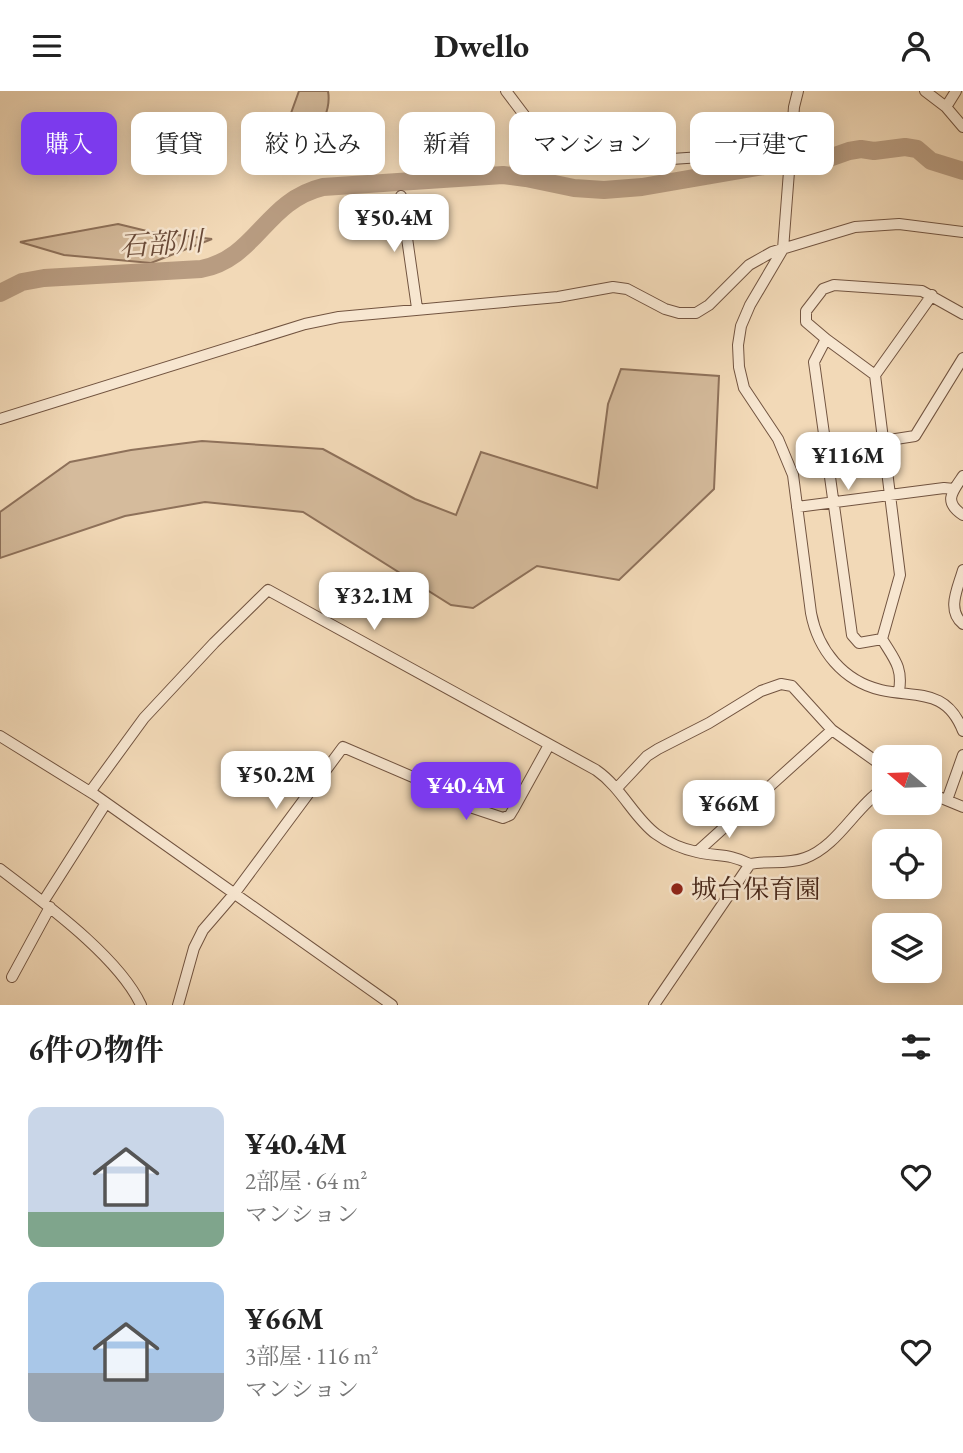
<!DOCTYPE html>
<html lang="ja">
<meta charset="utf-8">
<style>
:root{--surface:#fff;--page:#f6f6f6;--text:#222;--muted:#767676;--accent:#7c3aed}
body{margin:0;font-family:"EB Garamond","Noto Serif JP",serif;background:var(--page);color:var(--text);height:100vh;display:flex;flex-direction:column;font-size:26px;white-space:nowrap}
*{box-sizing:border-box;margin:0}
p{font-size:23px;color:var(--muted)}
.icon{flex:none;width:38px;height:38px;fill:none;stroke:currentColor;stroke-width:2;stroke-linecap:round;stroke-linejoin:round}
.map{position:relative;height:914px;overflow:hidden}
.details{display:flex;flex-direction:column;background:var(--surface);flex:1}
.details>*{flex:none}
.hud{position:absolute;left:21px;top:21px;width:922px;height:63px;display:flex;gap:14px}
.needle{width:46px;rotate:289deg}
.buttons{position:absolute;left:872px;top:654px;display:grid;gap:14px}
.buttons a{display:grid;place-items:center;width:70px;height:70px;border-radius:14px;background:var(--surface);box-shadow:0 4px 18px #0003;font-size:35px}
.price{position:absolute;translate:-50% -60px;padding:0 16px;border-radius:14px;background:#fff;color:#222;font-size:23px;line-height:46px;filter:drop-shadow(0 2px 4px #0008)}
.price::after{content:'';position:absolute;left:50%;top:42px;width:21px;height:16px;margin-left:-10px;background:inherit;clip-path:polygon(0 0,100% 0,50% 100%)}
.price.selected{background:var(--accent);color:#fff}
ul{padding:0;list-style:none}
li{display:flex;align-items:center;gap:21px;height:175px;padding:0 28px}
li span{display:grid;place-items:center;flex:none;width:196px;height:140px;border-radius:14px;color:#555}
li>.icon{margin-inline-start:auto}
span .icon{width:84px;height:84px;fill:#fffc;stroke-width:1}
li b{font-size:30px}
h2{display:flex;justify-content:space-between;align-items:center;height:84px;padding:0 28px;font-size:30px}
.chip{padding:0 24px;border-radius:14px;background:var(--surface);box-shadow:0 4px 18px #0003;font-size:24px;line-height:63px}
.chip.selected{background:var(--accent);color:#fff}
header{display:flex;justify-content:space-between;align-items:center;height:91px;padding:0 28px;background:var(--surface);font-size:32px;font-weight:700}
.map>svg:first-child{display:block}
.green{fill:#d5bb9c;stroke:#8e715a;stroke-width:2}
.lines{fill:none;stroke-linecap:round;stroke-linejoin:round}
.river{stroke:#b89c81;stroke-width:18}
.minor-casing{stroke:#725440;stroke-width:12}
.minor{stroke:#f7e6d0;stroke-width:10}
.poi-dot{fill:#8f2418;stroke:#f7e6d0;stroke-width:2.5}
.labels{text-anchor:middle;stroke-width:5;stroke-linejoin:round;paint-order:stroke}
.poi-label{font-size:26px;fill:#472719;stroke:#f7e6d0;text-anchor:start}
.water-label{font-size:28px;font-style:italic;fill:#694a38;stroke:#f7e6d0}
</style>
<header><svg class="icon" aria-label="menu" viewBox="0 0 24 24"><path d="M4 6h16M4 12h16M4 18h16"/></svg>Dwello<svg class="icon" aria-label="person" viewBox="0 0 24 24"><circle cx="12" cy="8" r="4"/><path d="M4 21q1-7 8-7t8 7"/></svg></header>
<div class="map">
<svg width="963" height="914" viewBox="0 0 963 914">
<rect width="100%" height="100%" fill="#f2d9b7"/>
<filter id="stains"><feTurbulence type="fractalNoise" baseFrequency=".00286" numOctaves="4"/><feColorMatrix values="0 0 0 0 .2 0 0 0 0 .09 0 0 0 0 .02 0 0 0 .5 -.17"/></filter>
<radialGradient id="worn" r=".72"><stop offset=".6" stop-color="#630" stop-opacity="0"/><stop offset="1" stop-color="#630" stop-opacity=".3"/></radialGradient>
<path class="green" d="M299,0h29c4,22 -11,41 -22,58l-21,5 5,-38z
M118,133l33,8 61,7 -61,24 -87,-8 -44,-13z
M621,278l98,7 -5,113 -95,91 -82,-14 -64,42 -22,-3 -148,-93 -98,-10 -80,14 -125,42v-46l70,-50 61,-12 71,-9 121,8 92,50 41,16 25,-63 116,36 11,-84z"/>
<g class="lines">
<path class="river" d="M0,202l22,-11 22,-4 157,-9c56,-11 64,-68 122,-82l180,-12 23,3 48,10 30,2 38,-3 139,-24h34l34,-12 12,-2 13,2 31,-4 12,2 14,12 32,10"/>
<g class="minor-casing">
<path id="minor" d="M506,0l28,37 50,14 20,16 9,5 178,-12
M798,0l-4,16 -11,142 -33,56 -9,21 -3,19 1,22 5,21 34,51 15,36 18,138c7,37 32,68 70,77 36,8 65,-2 82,41
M925,0l21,16 17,20
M946,16l10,-16
M401,105l16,112
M826,248l-12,23 38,273 7,8 23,-4
M875,284l-49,-36 -20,-17v-11l17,-22 11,-4 88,6 41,23
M0,328l305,-95 34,-7 219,-20 55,-10 14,2 38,20 14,4h17l13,-8 40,-40 23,-13 83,-25 44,-3 64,8
M883,350l32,-5 48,-78
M963,385c-11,16 -20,26 0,39
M797,416l147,-19 10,1
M963,479c-5,18 -17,40 0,54
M882,548l18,-64 -25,-200 57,-80
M882,548c12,20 21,28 17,52
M0,645l95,59 297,210
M617,697l30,-32 11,-7 51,-26 52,-32 20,-7 11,2 40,44 52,37
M90,701l54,-74 70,-75 54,-53 328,180c26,18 38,48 60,64 11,8 27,15 41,18 22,5 31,1 53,12
M929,702l34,14
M947,709l16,-45
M697,761l135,-122
M0,778c44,34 118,87 141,136
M43,811l63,-99
M12,886l38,-70
M178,914l16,-57 9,-18 31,-36 109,-147 86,37 44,24 30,10 7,-3 3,-5 36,-65
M654,914l96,-141c18,-4 36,1 55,-6 33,-12 50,-51 79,-70"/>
</g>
<use href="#minor" class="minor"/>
</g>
<circle class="poi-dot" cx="677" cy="798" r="7"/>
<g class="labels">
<g class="poi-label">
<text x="691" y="807">城台保育園</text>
</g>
<g class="water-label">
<text transform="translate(161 152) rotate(-4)" y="10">石部川</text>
</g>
</g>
<rect width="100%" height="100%" filter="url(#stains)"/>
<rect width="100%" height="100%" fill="url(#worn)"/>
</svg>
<div class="buttons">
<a><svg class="needle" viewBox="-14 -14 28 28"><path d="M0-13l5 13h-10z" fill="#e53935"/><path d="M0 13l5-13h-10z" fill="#767676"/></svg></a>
<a><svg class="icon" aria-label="locate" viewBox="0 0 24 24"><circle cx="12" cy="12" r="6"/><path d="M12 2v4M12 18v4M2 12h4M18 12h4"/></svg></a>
<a><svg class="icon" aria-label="layers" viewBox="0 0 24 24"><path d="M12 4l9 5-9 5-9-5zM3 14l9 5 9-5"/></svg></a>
</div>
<b class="price" style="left:394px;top:163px">¥50.4M</b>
<b class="price" style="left:848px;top:401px">¥116M</b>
<b class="price" style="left:374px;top:541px">¥32.1M</b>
<b class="price" style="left:276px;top:720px">¥50.2M</b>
<b class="price selected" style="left:466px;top:731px">¥40.4M</b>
<b class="price" style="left:729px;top:749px">¥66M</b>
<div class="hud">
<a class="chip selected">購入</a>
<a class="chip">賃貸</a>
<a class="chip">絞り込み</a>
<a class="chip">新着</a>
<a class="chip">マンション</a>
<a class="chip">一戸建て</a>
</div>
</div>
<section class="details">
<h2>6件の物件<svg class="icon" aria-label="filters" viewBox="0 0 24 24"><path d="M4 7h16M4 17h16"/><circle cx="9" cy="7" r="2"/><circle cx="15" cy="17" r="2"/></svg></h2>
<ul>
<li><span style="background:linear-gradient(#c9d6e8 75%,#7fa58c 0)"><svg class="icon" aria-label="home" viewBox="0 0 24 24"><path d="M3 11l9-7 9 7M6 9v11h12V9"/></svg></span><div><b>¥40.4M</b><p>2部屋 · 64 m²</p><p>マンション</p></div><svg class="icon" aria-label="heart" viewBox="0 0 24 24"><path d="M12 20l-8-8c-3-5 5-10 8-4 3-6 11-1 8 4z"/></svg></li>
<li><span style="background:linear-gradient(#a9c7e8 65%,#9aa5b1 0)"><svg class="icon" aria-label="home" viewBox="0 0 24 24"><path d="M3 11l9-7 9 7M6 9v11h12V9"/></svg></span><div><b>¥66M</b><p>3部屋 · 116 m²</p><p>マンション</p></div><svg class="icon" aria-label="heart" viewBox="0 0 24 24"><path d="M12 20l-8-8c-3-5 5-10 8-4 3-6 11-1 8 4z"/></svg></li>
</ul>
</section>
